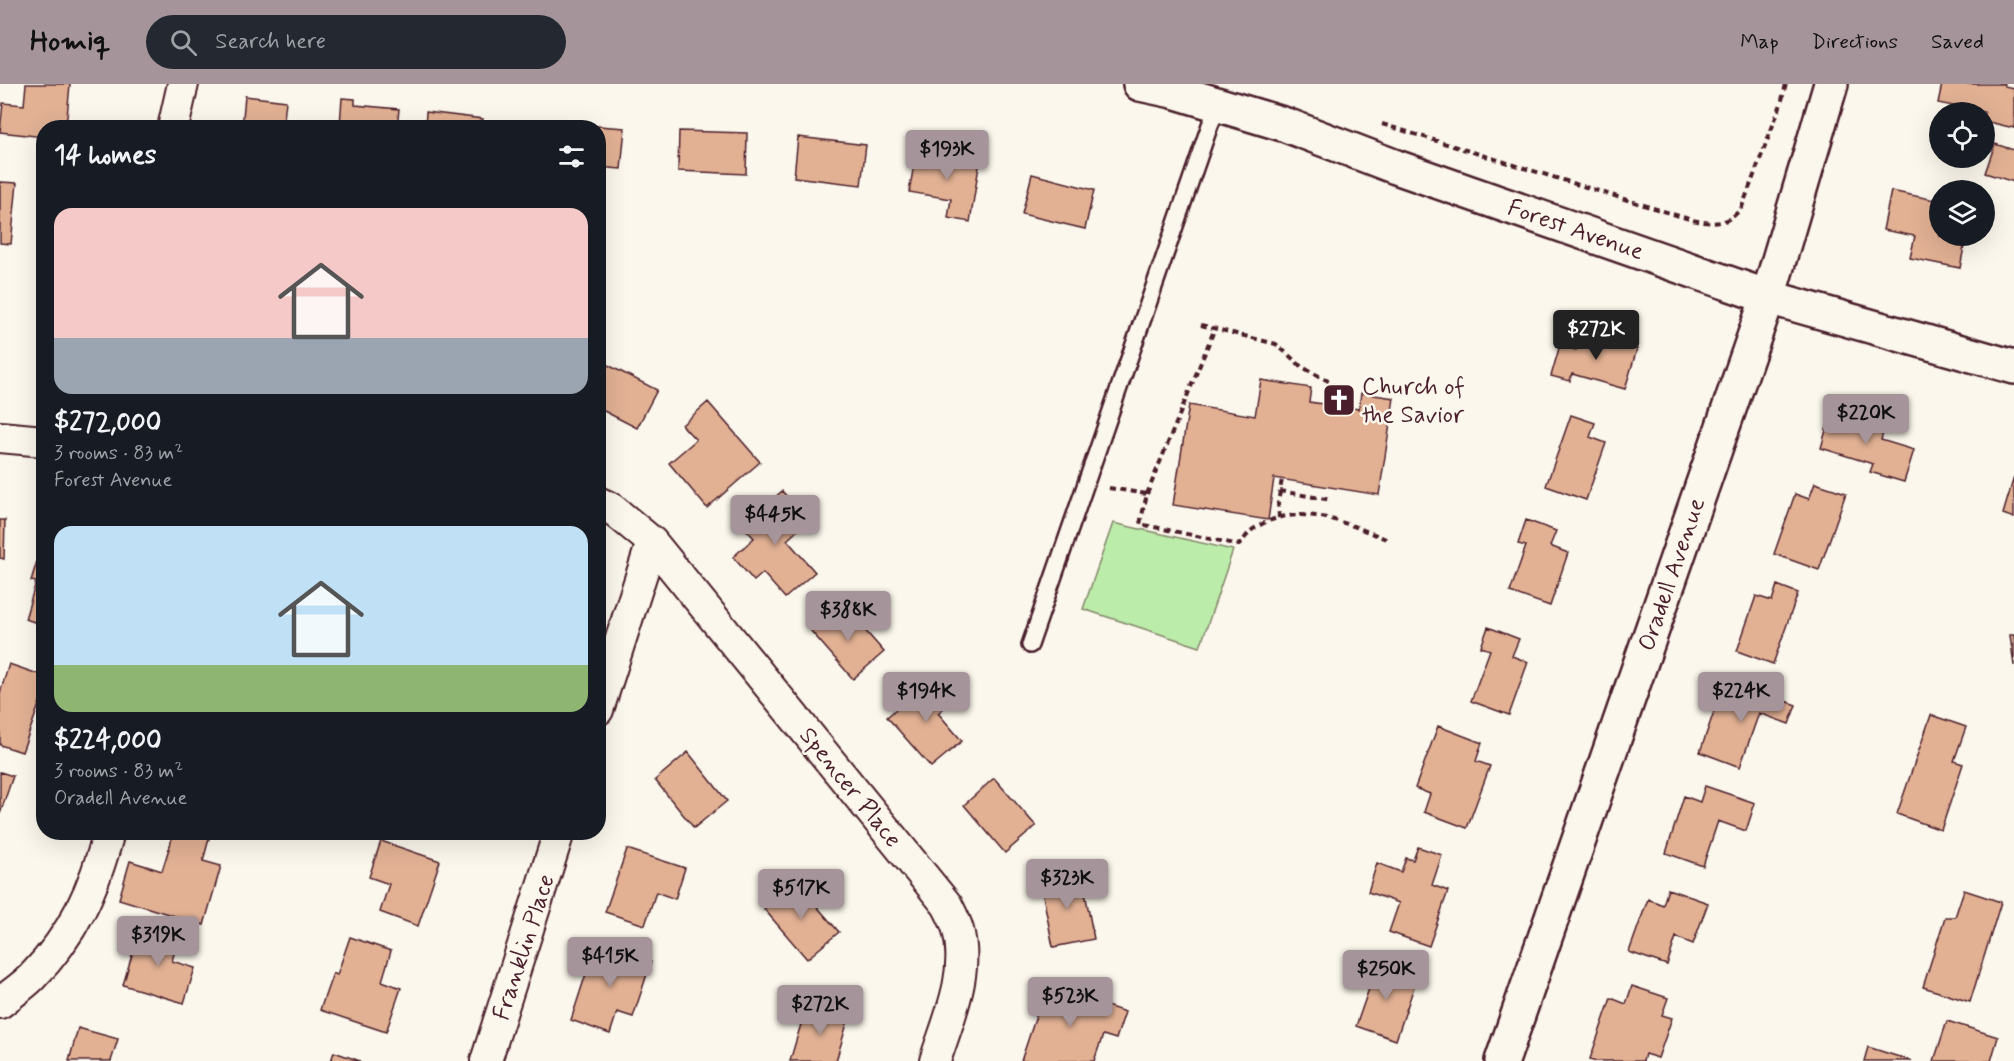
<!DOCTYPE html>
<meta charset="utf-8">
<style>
:root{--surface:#171b24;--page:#242831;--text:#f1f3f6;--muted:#9ea1a6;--accent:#a6949b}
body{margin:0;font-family:Mynerve,sans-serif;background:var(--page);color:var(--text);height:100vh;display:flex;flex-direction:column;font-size:22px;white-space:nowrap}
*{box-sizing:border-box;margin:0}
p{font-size:20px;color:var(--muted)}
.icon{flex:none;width:33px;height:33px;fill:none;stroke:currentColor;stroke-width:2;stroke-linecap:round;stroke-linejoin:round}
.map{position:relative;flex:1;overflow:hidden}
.drawer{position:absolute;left:36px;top:36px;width:570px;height:720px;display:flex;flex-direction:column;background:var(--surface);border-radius:24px;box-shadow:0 6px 24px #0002}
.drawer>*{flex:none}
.fabs{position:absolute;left:1929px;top:18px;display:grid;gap:12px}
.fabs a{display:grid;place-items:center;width:66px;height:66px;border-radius:50%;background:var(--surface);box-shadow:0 6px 24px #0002;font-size:30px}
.price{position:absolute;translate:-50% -51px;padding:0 14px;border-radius:6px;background:var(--accent);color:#111;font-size:20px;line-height:39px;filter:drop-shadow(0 2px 3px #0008)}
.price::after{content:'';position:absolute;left:50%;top:36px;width:18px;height:14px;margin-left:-9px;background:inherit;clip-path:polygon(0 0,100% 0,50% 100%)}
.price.on{background:#222;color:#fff}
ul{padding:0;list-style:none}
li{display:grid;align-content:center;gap:12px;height:318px;padding:0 18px}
li span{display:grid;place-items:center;height:186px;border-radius:18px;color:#555}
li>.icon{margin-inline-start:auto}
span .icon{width:108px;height:108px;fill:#fffc;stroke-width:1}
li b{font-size:26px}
h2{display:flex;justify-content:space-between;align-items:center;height:72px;padding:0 18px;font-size:26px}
header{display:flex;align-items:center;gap:36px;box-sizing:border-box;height:84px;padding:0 30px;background:var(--accent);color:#111}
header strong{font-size:28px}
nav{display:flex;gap:33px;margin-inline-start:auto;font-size:21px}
.search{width:420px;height:54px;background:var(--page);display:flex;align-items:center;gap:15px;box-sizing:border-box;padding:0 21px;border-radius:33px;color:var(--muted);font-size:22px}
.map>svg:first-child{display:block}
.green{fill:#bcecaa;stroke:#83866a;stroke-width:1.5}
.building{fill:#e2b194;stroke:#4a1f2b;stroke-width:1.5}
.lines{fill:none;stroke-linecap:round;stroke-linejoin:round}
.lane-casing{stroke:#4a1f2b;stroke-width:20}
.street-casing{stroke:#4a1f2b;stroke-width:34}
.primary-casing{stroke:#4a1f2b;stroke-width:38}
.path{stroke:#4a1f2b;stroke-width:4;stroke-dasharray:6 4.5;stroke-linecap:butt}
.lane{stroke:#fbf7ec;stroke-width:15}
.street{stroke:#fbf7ec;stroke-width:30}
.primary{stroke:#fbf7ec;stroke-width:33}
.labels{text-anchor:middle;stroke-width:5;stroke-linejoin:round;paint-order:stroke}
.street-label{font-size:24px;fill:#4a1f2b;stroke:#fbf7ec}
.poi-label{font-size:24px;fill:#4a1f2b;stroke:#fbf7ec;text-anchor:start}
</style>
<header>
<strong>Homiq</strong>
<div class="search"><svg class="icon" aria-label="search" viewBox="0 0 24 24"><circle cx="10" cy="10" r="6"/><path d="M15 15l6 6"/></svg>Search here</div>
<nav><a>Map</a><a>Directions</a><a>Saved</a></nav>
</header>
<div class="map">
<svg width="2014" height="977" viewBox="0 0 2014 977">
<rect width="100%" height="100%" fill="#fbf7ec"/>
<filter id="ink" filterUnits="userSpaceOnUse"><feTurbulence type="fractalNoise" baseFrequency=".0167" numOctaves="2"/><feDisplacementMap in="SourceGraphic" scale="12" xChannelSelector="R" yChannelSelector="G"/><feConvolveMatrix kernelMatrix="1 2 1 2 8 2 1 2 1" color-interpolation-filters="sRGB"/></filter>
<g filter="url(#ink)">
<path class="green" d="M1113,439l120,27 -33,97 -117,-38z"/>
<path class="building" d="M26,0h44l-4,44h-22v9l-44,-5 3,-29 21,2z
M1942,0h62v2l10,2v40l-30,-7v-9l-46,-9z
M245,12l41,5 -3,27h-41z
M342,14l13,1v6l44,4 -2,19h-75l1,-5 17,2z
M426,28l57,7 -1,9h-57z
M557,39l68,5 -4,41 -23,-2v-39h-41z
M679,47l68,2 -1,41 -68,-3z
M798,53l68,8 -5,40 -67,-8z
M1995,60l19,6v32l-29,-9z
M917,65l63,11 -10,62 -22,-4 3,-19 -42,-7z
M1032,90l62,16 -9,39 -63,-15z
M0,98l17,1 -6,61 -11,-1z
M1891,107l49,10v35h26l-6,32 -50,-10 5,-22 -32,-6z
M1582,249l55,16 -12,40 -53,-15 -2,7 -19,-5 9,-31 16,5z
M598,276l59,30 -20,38 -39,-20z
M1261,296l50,8 -2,14 50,7 2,-16 33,5 -15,97 -105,-17 -6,42 -95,-15 16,-100 66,11z
M708,318l52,60 -53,46 -38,-45 27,-23 -14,-15z
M1832,325l53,16 -4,15 33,10 -10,32 -34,-10 3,-8 -52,-16z
M1571,331l24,8 -5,14 16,6 -20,57 -40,-14z
M2014,393v41l-11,-4z
M1815,399l31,10 -27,77 -45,-16 21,-60 14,5z
M782,407l26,30 -21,19 28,32 -30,26 -22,-25 -9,8 -21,-24 21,-19 -11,-12z
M0,436h5l-1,39 -4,-1z
M1526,436l30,11 -6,15 18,7 -18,53 -40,-14 16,-46 -8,-2z
M44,454v87l-19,-6 11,-37 -5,-1z
M1777,501l21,8 -25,71 -36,-13 19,-55 16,5z
M842,520l42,48 -31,27 -42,-48z
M1488,543l31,12 -7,17 16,6 -19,53 -38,-14 19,-51 -9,-3z
M2010,551h4v31z
M9,580l35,12v15l-22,61 -22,-7v-52z
M931,595l20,23 -13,11 24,28 -31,26 -44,-50z
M1740,601l56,20 -7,19 -30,-11 -19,54 -40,-15 19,-55 14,6z
M1931,631l35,12 -12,34 9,3 -22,66 -44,-16z
M1438,642l44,17 -6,18 14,5 -23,62 -43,-16 6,-18 -15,-6z
M688,668l39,49 -33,27 -39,-48z
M0,688l13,4 -13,38z
M994,694l42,48 -31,27 -41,-48z
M1705,702l50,17 -9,28 -28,-10 -15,45 -37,-13 18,-57 16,6z
M174,748h28l8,3 -7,26 18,5 -17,59 -85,-26 11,-38 32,10z
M381,757l59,20 -22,65 -38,-14 9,-28 -20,-7z
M1418,763l24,8 -10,30 16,6 -19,55 -40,-14 10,-29 -31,-11 9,-29 24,9 5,-14 7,2z
M627,765l58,19 -10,31 -19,-7 -11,33 -40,-13z
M1081,788l13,67 -41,8 -13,-67z
M795,797l44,51 -32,27 -43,-50z
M1668,805l40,14 -15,41 -17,-7 -9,28 -38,-13 19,-53 15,6z
M1964,806l37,12 -31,100 -47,-15 22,-70h10z
M140,844l38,11 -6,22 23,7 -11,35 -61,-18z
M350,853l41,14 -9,30 19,7 -15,44 -66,-22 13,-37 4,2z
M596,859l55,19 -18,55 -16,-5 -7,22 -39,-14z
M1380,873l21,7 -4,13 18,7 -19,56 -40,-14z
M1046,902l79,26 -9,27 -13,-4 -9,26h-73z
M1632,902l36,12 -6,17 10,3 -14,40 -13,-4 -2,7h-47l-6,-2 21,-61 15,6z
M807,920l42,13 -13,44h-46z
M1947,937l51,16 -7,24h-57z
M78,944l40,11 -7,22h-42z
M1868,963l44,14h-48z
M334,968l26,9h-29z"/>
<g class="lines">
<g class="lane-casing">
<path id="lane" d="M1030,561l180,-520 9,-20"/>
</g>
<g class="street-casing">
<path id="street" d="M173,44l10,-44
M0,353l44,4
M598,418l13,6 41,34 295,363c4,8 9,17 11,25 12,44 -10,90 -23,131
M598,626l54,-168
M0,919c11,-9 23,-17 32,-26 42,-43 62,-88 77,-145
M486,977l73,-229"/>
</g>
<g class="primary-casing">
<path id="primary" d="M1140,0l33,7 113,34 110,42 372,130 246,70
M1502,977l266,-764 63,-213"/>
</g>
<path class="path" d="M1382,40l310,96c21,4 36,6 50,-13l39,-103 5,-20
M1201,241l75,19 26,23 30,16 13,25
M1109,404l38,6 -7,30 99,21c5,-5 10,-14 16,-17 43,-27 89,-6 131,11
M1280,407l51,9
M1147,410l68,-166
M1279,434l-1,-15 4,-24"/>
<use href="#lane" class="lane"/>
<use href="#street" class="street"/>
<use href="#primary" class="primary"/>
</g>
</g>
<defs>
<g id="church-square" transform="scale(1.725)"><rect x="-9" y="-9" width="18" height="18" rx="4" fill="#4a1f2b" stroke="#fbf7ec"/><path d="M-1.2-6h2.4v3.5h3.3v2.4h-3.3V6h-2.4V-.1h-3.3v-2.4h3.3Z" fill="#fff"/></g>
</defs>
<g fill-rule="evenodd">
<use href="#church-square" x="1339" y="316"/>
</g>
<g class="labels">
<g class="street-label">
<text transform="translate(1576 145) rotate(19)" y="8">Forest Avenue</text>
<text transform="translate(1671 490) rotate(-71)" y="8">Oradell Avenue</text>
<text transform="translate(851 703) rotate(51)" y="8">Spencer Place</text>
<text transform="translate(523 863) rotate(-72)" y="8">Franklin Place</text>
</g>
<g class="poi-label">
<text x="1362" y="310">Church of<tspan x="1362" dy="28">the Savior</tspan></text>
</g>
</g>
</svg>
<div class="fabs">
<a><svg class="icon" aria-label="locate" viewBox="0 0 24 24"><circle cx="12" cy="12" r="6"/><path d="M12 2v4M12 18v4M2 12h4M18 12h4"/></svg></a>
<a><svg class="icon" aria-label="layers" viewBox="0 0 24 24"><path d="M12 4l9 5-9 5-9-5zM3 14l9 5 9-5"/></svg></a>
</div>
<b class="price" style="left:947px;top:97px">$193K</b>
<b class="price on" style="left:1596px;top:277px">$272K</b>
<b class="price" style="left:1866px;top:361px">$220K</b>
<b class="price" style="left:775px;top:462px">$445K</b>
<b class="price" style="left:848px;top:558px">$388K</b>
<b class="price" style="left:926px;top:639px">$194K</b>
<b class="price" style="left:1741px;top:639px">$224K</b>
<b class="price" style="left:1067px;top:826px">$323K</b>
<b class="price" style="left:801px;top:836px">$517K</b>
<b class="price" style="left:158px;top:883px">$319K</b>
<b class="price" style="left:610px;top:904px">$415K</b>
<b class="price" style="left:1386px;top:917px">$250K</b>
<b class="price" style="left:1070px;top:944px">$523K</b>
<b class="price" style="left:820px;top:952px">$272K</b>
<section class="drawer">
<h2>14 homes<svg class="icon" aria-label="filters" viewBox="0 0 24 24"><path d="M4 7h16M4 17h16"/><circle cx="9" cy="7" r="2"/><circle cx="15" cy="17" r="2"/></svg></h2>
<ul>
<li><span style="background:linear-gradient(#f6c9c9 70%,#9aa5b1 0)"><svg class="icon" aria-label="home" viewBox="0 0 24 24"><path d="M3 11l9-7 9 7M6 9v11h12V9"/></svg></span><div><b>$272,000</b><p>3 rooms · 83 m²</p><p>Forest Avenue</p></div></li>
<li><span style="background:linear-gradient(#bfe0f5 75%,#8fb573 0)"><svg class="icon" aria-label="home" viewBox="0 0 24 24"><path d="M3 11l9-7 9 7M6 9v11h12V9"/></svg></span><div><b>$224,000</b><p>3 rooms · 83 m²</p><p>Oradell Avenue</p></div></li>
</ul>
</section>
</div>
